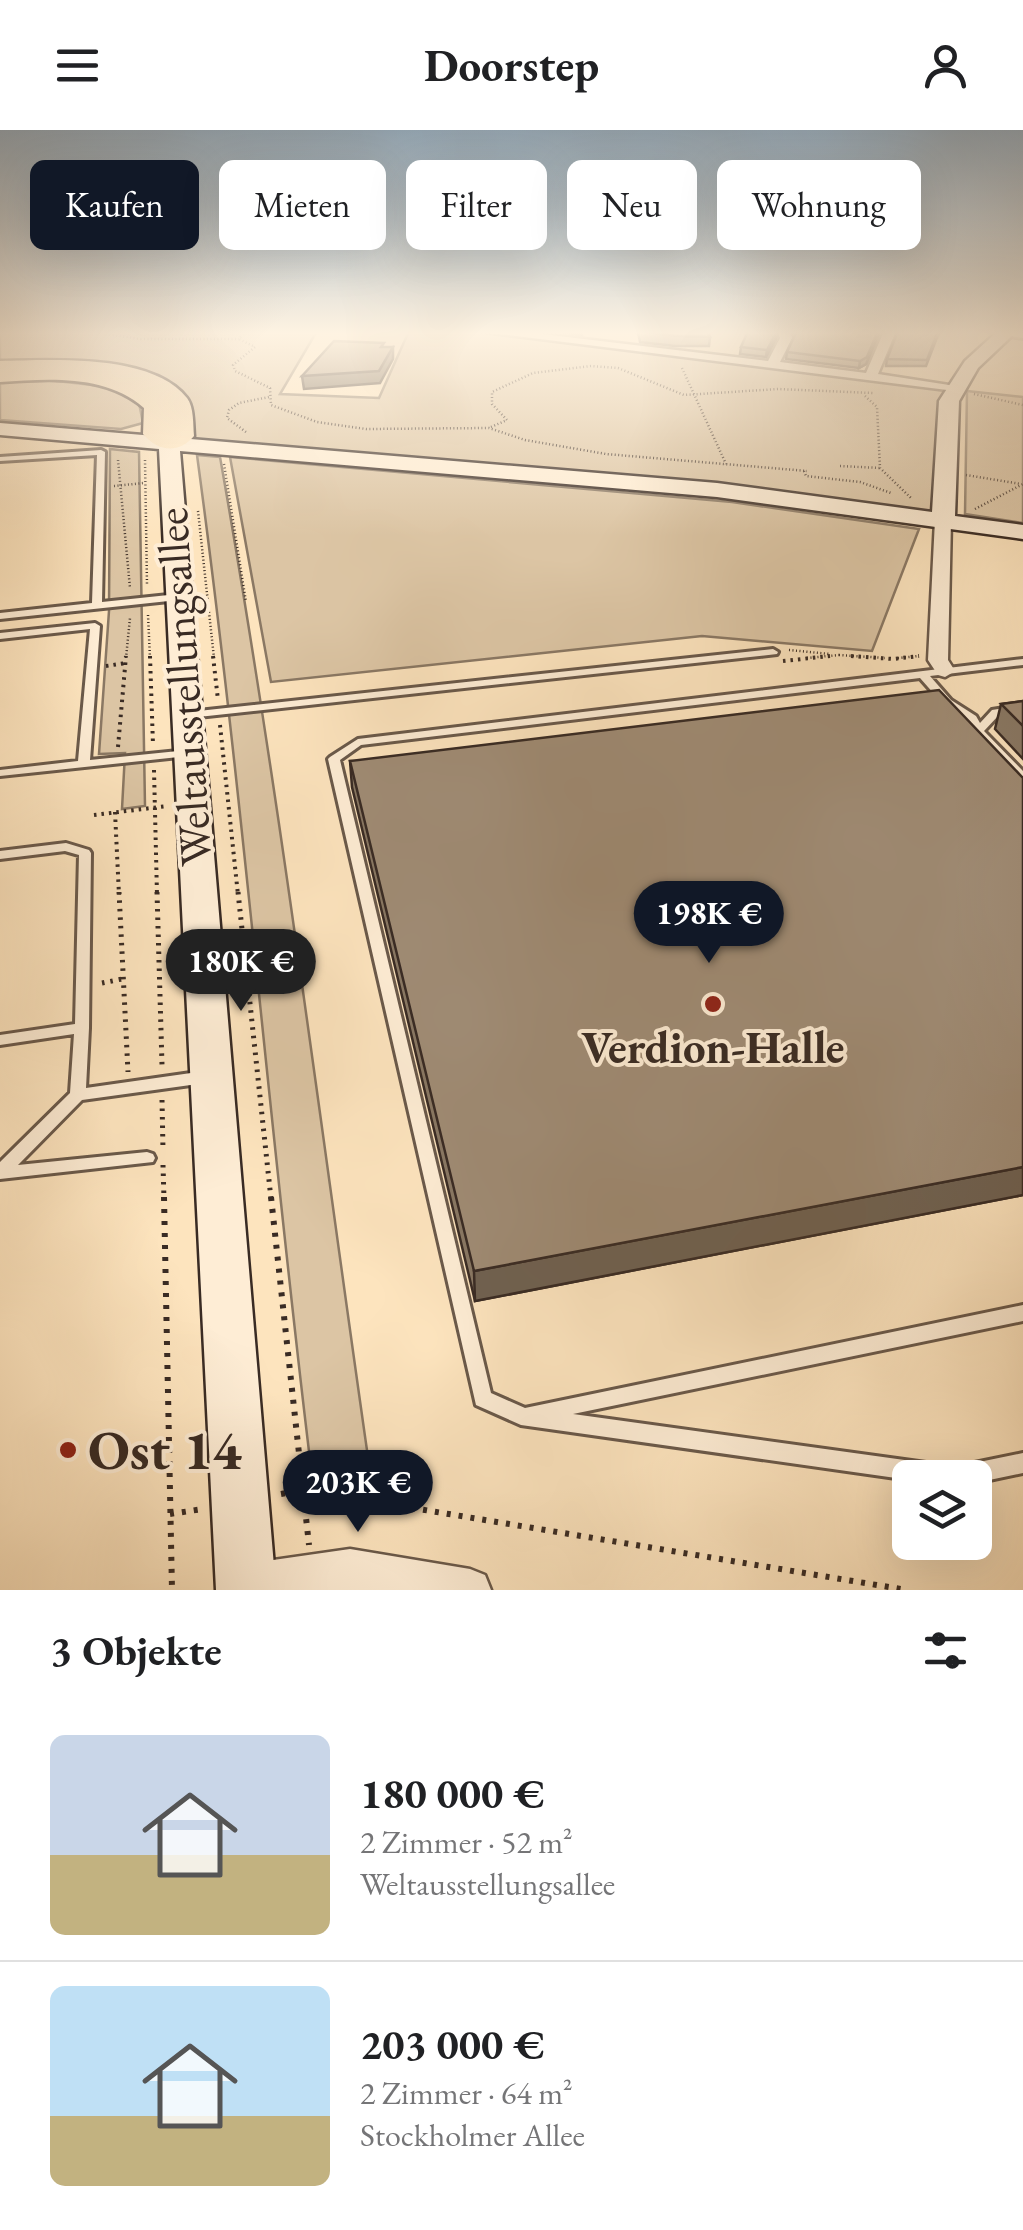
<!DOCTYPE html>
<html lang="de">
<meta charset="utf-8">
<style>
:root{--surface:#fff;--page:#f2f2f2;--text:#202124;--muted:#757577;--line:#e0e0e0;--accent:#111827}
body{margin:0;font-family:"EB Garamond",serif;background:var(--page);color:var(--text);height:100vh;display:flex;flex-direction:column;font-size:38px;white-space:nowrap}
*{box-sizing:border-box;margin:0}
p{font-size:32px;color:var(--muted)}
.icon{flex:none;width:55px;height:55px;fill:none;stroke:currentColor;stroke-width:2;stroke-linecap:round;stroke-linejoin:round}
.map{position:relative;height:1460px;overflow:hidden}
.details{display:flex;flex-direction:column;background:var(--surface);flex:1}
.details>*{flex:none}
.banner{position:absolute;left:30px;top:30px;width:965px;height:90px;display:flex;gap:20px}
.controls{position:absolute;left:892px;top:1330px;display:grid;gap:20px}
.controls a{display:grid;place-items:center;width:100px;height:100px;border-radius:15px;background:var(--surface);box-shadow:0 10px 40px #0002;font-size:50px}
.price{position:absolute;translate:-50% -85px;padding:0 22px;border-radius:35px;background:var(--accent);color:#fff;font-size:32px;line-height:65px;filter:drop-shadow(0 2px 5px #0008)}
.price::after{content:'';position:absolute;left:50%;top:60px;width:30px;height:22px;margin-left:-15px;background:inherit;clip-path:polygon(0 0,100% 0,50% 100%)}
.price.current{background:#222;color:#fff}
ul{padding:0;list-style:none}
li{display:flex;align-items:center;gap:30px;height:250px;padding:0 50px}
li+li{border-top:2px solid var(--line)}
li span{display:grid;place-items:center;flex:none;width:280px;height:200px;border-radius:15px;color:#555}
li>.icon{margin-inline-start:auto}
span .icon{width:120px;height:120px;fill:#fffc;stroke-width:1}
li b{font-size:42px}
h2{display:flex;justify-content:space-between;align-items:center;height:120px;padding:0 50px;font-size:42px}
.tag{padding:0 35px;border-radius:15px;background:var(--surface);box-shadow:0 10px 40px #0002;font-size:35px;line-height:90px}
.tag.current{background:var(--accent);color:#fff}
header{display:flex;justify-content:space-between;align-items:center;height:130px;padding:0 50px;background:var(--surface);font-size:45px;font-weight:700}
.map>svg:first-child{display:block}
.green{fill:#dcc5a4;stroke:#8a7864;stroke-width:2.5}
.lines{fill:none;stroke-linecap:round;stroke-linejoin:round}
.lane-casing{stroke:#6a594a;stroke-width:6}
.street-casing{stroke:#6a594a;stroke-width:5}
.secondary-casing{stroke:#392b24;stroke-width:5}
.highway-casing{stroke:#392b24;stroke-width:5}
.path-far3{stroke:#392b24;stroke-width:2.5;stroke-dasharray:1 2.5;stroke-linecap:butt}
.path-far2{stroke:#392b24;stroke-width:4;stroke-dasharray:2.5 5;stroke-linecap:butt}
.path-far1{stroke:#392b24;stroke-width:5;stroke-dasharray:2.5 6;stroke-linecap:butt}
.path{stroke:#392b24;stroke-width:6;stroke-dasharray:4 8;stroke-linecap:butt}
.lane{fill:#feedd5;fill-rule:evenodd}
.street{fill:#feedd5;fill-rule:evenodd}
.secondary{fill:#feedd5;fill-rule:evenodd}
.highway{fill:#fde4be;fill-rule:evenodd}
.wall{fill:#897864;stroke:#392b24;stroke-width:2.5}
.shaded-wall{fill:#6f6151;stroke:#392b24;stroke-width:2.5}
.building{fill:#9f8b74;stroke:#392b24;stroke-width:2.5}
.poi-dot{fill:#8f2418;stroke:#feedd5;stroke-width:4}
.labels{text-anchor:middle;stroke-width:8;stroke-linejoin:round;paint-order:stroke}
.street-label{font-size:45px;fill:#392b24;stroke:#feedd5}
.poi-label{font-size:45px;font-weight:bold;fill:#392b24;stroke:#feedd5}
.near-poi-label{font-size:55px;font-weight:bold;fill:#392b24;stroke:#feedd5;text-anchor:start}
</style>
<header><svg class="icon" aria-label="menu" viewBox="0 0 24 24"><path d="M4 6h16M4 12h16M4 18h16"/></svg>Doorstep<svg class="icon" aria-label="person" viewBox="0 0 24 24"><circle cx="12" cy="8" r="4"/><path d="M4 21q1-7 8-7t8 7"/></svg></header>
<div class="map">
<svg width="1023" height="1460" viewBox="0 0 1023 1460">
<rect width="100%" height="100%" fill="#fde4be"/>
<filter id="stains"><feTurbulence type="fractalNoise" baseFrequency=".002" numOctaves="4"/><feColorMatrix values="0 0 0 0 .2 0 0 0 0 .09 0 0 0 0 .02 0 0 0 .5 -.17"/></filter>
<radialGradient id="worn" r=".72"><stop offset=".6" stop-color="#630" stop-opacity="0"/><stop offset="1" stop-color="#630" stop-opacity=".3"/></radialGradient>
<path class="green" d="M0,201h317l-37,63 99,4 30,-67h63l483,56 -12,133 -161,-22 -613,-56v-49l-169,-25z
M20,247l90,10 29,16 4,20 -22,6 -121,-9v-42z
M967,261l56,6v126l-58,-9z
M110,319l29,3 6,354 -23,3 3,-56 -26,1 10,-143z
M197,325l23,2c61,344 103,690 153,1035l-61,-16c-42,-340 -69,-682 -115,-1021z
M230,327l502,45 187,27 -47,122 -170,-15 -431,46z"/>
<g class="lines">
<g class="lane-casing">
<path id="lane" d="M1004,203l19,1v4l-19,-3z
M101,320l4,2 -3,150 76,-8 5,3 -5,3 -178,19v-6l92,-10 5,-148 -97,6v-4z
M95,493l5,3 -10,134 98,-10 6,3 -6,3 -188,20v-6l78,-9 12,-132 -90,10v-6z
M773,519l5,3 -1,2 -588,64 -5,-3 5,-3z
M1023,529v6l-93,11 21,24 25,16 4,7 12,-13 31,-5v6l-24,4 -15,16 39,40v10l-4,-1 -45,-47 -7,-13 -24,-16 -23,-26 -559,67 -21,15 151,633 34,15 498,-103v16l-450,93 382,53 68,-14v20l-48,10v-5h-65v2l-389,-55 -45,-20 -148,-646 2,-2 28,-18z
M66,713l23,7 2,3 -2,175 -3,60 119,-17 5,2 3,4 -3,4 -5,2 -123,17 -64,65 129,-13 6,2 2,4 -2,4 -153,17v-17l70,-69 4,-59 -74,11v-10l75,-11 4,-169 -14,-4 -65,8v-8z"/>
</g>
<g class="street-casing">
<path id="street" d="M476,201h41l251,30 12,-23 -3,-7h12l3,7 -12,24 86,11 18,-42h12l-18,43 84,13 -7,4z
M943,385l8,5 -3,140 7,11 -10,6 -7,-2 -10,-15 7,-140z
M350,1419l120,20 15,6 6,15h-264l-2,-5 6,-15 15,-6z"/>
</g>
<g class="secondary-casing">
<path id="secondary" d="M998,201h19l-39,37 -19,33 -4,115 68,9v14l-306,-42 -537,-46 96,1139h-60l-57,-1141 -159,-14v-12l717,60 215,29 7,-111 26,-40z"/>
</g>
<g class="highway-casing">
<path id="highway" d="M0,231c51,-1 152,-8 187,37 7,9 6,27 7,38 -15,18 -36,16 -51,-2l1,-26c-39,-34 -95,-29 -144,-26z"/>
</g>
<path class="path-far3" d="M85,201l56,8h98
M245,201l-6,8 16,8 -22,18 2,6 35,17 1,17 46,17 49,7 123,-1 36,12 81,14 201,17
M682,238l44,96
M974,264l49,11
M865,266l12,11 3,61 31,30
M491,297l16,-7 -15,-16v-12l41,-19 58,-7 27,2 66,27 94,-6 95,4
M246,302l-19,-14 2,-8 10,-7 30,-6
M118,330l12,128
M145,330l2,125
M224,334l22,138
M840,336l40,2
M804,341l2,5 54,6 31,11
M966,345l55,9
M114,356l30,-3
M975,379l48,-25
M198,381l16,147
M148,485l2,43
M789,520l41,4
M839,525l46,3
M126,528l4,-40
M807,528l32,-3
M898,528l21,-2"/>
<path class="path-far2" d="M150,526l3,89
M213,526l5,44
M851,526l42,3 26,-3
M783,531l47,-5
M106,536l20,-3
M220,595l18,170
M118,617l8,-91
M154,640l3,125
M115,682l4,83
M94,685l74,-9"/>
<path class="path-far1" d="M119,762l9,180
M157,762l5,173
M238,762l33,307
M102,853l20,-4
M162,970l1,50
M163,1035l1,34"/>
<path class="path" d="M164,1067l8,393
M271,1067l38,348
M281,1364l23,-4 603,100
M170,1384l33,-5"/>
<use href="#lane" class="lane"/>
<use href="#street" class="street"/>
<use href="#secondary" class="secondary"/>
<use href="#highway" class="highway"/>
</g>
<path class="wall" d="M560,201h22v4l-22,-3z
M625,201h82l3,6 -1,9h-34l-35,-4 -2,-9z
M791,201h89l-14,33 -7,4 -73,-9 1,-7 7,-15z
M938,205l-12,31h-40l1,-7z
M776,208l-10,19 -26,-3 1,-7z
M1023,571v58l-28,-30 6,-25z
M350,631l673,17v417l-548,106 -123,-514z"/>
<path class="shaded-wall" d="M777,201l-1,7 -10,19 1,-7z
M878,201h2l-14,33 -7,4 1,-7z
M393,217v12l-13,24 -76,6 -2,-13z
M1023,1037v28l-548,106 -1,-30z"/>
<path class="building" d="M640,201h67l3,6 -34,-1z
M748,201h29l-10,19 -26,-3z
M795,201h83l-11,26 -7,4 -73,-9 9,-19z
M898,201h40l-11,29 -40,-1z
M334,211l50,2 -3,4h12l-14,24 -77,5z
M939,560l84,88v389l-549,104 -124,-510z
M1023,571v25l-22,-22z"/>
<linearGradient id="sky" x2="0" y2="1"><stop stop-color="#95aec2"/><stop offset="0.5" stop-color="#fef3e2"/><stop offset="1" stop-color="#fef3e2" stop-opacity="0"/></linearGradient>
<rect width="1023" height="406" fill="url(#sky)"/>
<g class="poi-dot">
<circle cx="713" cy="874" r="10"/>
<circle cx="68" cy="1320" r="10"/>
</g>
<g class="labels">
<g class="street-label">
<text transform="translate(183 557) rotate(-94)" y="16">Weltausstellungsallee</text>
</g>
<g class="poi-label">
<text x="713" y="933">Verdion-Halle</text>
</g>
<g class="near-poi-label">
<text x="88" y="1339">Ost 14</text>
</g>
</g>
<rect width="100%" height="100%" filter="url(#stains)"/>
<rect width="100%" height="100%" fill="url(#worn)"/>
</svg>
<div class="controls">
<a><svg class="icon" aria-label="layers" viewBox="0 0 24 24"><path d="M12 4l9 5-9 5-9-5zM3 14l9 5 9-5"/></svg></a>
</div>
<b class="price" style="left:709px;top:836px">198K €</b>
<b class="price current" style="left:241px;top:884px">180K €</b>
<b class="price" style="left:358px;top:1405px">203K €</b>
<div class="banner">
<a class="tag current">Kaufen</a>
<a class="tag">Mieten</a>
<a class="tag">Filter</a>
<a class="tag">Neu</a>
<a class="tag">Wohnung</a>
</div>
</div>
<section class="details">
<h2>3 Objekte<svg class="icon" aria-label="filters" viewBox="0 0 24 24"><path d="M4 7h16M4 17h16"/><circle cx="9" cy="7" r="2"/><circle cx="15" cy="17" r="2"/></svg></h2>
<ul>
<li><span style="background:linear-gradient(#c9d6e8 60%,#c2b280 0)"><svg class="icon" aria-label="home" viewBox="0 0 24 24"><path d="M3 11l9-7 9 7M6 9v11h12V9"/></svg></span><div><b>180 000 €</b><p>2 Zimmer · 52 m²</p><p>Weltausstellungsallee</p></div></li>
<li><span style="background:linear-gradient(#bfe0f5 65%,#c2b280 0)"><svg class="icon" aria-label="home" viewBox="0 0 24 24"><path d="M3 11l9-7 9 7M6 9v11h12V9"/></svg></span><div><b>203 000 €</b><p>2 Zimmer · 64 m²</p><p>Stockholmer Allee</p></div></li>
</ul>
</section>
